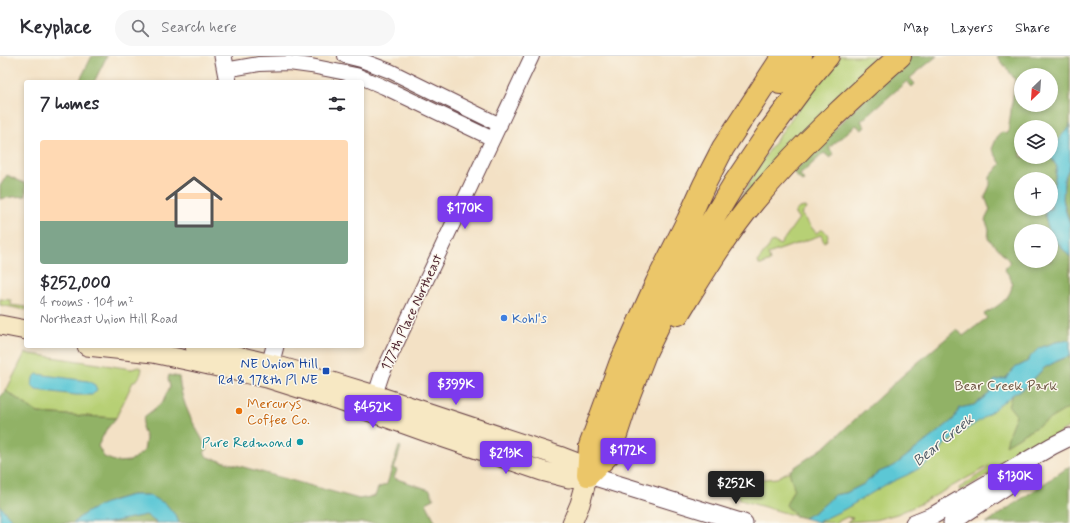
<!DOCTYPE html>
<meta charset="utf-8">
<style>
:root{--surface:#fff;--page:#f7f7f7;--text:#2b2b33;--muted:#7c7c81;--line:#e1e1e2;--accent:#7c3aed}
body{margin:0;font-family:Mynerve,sans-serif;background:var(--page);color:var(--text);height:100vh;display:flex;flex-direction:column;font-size:15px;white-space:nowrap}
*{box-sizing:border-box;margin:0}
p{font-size:13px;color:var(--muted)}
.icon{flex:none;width:22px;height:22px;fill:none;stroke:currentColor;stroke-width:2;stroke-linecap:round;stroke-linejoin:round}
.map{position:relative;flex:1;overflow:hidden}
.side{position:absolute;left:24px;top:24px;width:340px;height:268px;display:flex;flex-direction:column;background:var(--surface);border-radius:4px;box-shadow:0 2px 6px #0003}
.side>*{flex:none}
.needle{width:26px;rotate:205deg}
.tools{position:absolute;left:1014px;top:12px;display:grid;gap:8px}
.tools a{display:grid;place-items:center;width:44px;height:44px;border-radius:50%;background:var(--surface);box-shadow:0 2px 6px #0003;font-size:20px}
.price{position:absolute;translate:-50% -34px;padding:0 9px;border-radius:4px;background:var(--accent);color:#fff;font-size:13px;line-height:26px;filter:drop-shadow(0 1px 2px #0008)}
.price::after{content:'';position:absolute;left:50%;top:24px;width:12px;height:9px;margin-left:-6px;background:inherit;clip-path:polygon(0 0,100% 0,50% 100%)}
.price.on{background:#222;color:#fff}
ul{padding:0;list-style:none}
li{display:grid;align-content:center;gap:8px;height:212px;padding:0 16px}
li span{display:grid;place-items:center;height:124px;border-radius:4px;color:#555}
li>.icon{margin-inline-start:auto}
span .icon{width:72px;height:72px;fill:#fffc;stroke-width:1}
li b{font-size:17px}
h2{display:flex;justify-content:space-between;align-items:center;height:48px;padding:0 16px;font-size:17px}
header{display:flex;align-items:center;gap:24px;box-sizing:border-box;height:56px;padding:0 20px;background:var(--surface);border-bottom:1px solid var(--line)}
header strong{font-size:19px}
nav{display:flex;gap:22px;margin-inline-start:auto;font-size:14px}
.search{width:280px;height:36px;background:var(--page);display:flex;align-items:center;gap:10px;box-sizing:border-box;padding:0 14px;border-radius:22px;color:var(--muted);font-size:15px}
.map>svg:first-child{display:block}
.green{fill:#b7d075;stroke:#807850;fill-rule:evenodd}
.forest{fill:#91b266;stroke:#6e6848;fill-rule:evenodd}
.water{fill:#5cc7d5;stroke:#537380}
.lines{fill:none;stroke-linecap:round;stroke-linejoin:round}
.minor-casing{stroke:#633c42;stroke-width:16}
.tertiary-casing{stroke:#633c42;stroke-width:19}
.secondary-casing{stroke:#633c42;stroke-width:21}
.motorway-casing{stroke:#633c42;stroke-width:24}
.minor{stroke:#fff;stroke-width:14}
.tertiary{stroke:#fff;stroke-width:17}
.secondary{stroke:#f7e8c3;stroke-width:19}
.motorway{stroke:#ebc669;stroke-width:22}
.shop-dot{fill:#3f7fe0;stroke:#fbf7ec;stroke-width:1.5}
.transit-dot{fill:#1a4fb4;stroke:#fbf7ec;stroke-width:1.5}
.food-dot{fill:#e8710a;stroke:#fbf7ec;stroke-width:1.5}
.culture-dot{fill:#0f9aa8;stroke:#fbf7ec;stroke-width:1.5}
.labels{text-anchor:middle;stroke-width:3;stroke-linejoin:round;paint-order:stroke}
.street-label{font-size:14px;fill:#4a1f2b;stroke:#fbf7ec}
.shop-label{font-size:14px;fill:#366cbe;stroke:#fbf7ec;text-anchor:start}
.transit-label{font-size:14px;fill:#164399;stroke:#fbf7ec;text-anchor:end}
.park-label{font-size:14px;fill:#6b5441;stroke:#fbf7ec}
.food-label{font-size:14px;fill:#c56008;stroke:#fbf7ec;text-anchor:start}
.culture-label{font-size:14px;fill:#0d838f;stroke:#fbf7ec;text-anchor:end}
.water-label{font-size:15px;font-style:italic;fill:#505a66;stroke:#fbf7ec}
</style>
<header>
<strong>Keyplace</strong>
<div class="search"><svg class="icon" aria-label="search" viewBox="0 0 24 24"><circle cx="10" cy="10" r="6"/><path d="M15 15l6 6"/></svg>Search here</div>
<nav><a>Map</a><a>Layers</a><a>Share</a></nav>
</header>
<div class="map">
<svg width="1070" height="467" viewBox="0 0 1070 467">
<rect width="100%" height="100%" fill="#fbf7ec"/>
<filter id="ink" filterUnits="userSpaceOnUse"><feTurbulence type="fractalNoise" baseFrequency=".025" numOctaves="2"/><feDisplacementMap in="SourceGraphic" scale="8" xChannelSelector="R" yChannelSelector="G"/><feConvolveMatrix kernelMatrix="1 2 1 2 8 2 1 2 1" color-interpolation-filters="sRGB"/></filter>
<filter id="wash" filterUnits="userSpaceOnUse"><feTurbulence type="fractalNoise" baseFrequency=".012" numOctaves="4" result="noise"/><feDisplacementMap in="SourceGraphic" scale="16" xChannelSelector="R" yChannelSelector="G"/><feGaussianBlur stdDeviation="0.9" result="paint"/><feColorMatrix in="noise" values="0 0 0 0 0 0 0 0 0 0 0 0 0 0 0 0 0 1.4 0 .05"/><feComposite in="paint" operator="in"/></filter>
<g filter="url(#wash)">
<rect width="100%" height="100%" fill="#f3e1c5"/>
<path class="green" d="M840,0h47l-154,156c15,-26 29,-53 46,-76 19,-28 40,-54 61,-80z
M1070,0v370l-26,17 -84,48 -1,-3 27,-18 3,-4 -71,39 -21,9 -22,6 -27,2 1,-2 4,-2 -6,-1 -12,6 -17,-1 16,-8 -48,-9 10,11 -56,-16 -2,-5 1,-4 6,-8 7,-4h13l12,-1 12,-7 3,10 215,-177 15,-26 -22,-44 21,-129h30v-30zM1021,71h30v30h-30zM1021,123h30v30h-30zM1021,175h30v30h-30z
M805,151l1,2 -5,5 15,19 7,-4 5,6 -1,5 -3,2 -3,-7 -53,19 2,7 -9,4h-2l-1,-4 15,-20 7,4 19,-27 -4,-3v-3l4,-4z
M0,243l11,1v5l15,2v3l-26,-5z
M25,297l107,16 6,-2 4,1c-1,7 -2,10 -9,14l-17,36 -78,-5 -32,-22z"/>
<path class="forest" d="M92,0h15l-13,26h-15z
M911,0h26l-27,22 5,6 -3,3 -5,-6 -46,40 4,6 -3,3 -6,-5 -27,23 5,7 -4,3 -6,-5 -24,22 4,5 -1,2 -10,-9 90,-94z
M997,0h73v71l-8,8 -11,17v-25h-30v30h30l6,10 -4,22 -2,4v-14h-30v30h25l-1,7 4,15h-28v30h30v-26l19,22v83l-14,2 -25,14 -4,6 -14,7 -7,9 -12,3 -5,13 -15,11 -14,3 -7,12 -59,46 -15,6 -15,12 -18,9 -12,2c-9,10 -18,17 -30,23l-8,-2 -10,-11 8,-17 -5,-17 37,-25 76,-70 55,-47 6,7 24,-18 -3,-4c13,-7 34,-19 26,-37 -2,-3 -4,-6 -6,-8l7,-6 -14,-16 -9,-8 1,-10 -4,-9 5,-10 -5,-13 5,-12v-8l11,-13 -9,-15 5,-12 5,-5 6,1 7,-53 -4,-6zM1021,19h30v30h-30z
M1070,109v59l-7,-25 1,-19z
M7,119l19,9v12l-14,1 -12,2v-13z
M1070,300v51l-64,38 4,-15 6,-15 -8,-10 4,-10 14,-8 18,-19 15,-8z
M169,319l10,2c2,27 16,50 29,72l-4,3 3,5 152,42 16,-3 3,-8 9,-4 12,-38 2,1 -7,22 3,1 -3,8 36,12 4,9 -8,4 10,20h-257l-3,-7 -28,-21h-16l-19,5 -36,19 -4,4h-59l-14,-17v-109l6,-6 32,22 78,5 -10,12 -8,16 6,11 13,5 13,-1 14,-10 2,-13 -4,-11 2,-10 19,-15 3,-8 4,-7 -2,-8z
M1070,410v57h-84z
M146,458l11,9h-50z"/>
<path class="water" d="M1070,68v41l-6,15 -1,19 3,13 4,12v33l-19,-22v-4h-2l-4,-15 1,-7h5v-16l2,-4 4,-22 -6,-10v-5l11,-17 8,-8z
M1070,284v16l-11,4 -15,8 -18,19 -14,8 -30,24 -37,25 -9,12 -14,11 -15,8 -22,10 -40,24 -27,13 -14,-4c12,-6 21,-13 30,-23l12,-2 18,-9 15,-12 15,-6 59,-46 7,-12 14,-3 15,-11 5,-13 12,-3 7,-9 14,-7 4,-6 8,-8 17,-6z
M37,318l51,7 7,4 2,5 -5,5h-16l-40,-5 -4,-4 1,-8z
M132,439h16l18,9 10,12 3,7h-22l-11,-8 -39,8h-34c15,-15 38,-23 59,-28z
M0,450l13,15 1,2h-14z"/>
</g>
<g filter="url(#ink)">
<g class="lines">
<g class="minor-casing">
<path id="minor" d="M345,0l16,4 29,11 110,54
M225,14l34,-6 30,-1 22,3 45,9 28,12 109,52
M375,339l7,-21 150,-318"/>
</g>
<g class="tertiary-casing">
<path id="tertiary" d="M223,0l5,26
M267,321l8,-31
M588,419l156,48
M914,467l20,-8 118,-69 18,-9
M952,467l12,-9 59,-39"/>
</g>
<g class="secondary-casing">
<path id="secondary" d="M0,269l26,5
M87,290l66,7 38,8 76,17 73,23 87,31 115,39 27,7 19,-3
M195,290l76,18 35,10 69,21 187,62 13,5 13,13
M572,467l8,-19 8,-29"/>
</g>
<g class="motorway-casing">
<path id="motorway" d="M780,27l21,-27
M678,258c24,-39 47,-78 76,-113 44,-53 95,-100 146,-145
M588,419l22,-22 19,-58 17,-44 41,-85 23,-42 24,-40 35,-52 38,-51 21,-25
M588,419l2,-29 30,-82 37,-82 31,-62 16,-35 19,-37 60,-92"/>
</g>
<use href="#minor" class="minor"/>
<use href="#tertiary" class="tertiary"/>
<use href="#secondary" class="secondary"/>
<use href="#motorway" class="motorway"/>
</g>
</g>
<circle class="shop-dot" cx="504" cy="262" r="4"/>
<rect class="transit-dot" x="322" y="311" width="8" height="8" rx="2"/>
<circle class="food-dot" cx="239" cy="355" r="4"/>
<circle class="culture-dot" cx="300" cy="386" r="4"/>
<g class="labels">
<g class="street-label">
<text transform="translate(411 256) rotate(-65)" y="5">177th Place Northeast</text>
</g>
<g class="shop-label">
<text x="512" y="267">Kohl's</text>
</g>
<g class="transit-label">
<text x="318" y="312">NE Union Hill<tspan x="318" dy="16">Rd &amp; 178th Pl NE</tspan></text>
</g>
<g class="park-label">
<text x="1006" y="334">Bear Creek Park</text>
</g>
<g class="food-label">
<text x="247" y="352">Mercurys<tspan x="247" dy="16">Coffee Co.</tspan></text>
</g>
<g class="culture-label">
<text x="292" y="391">Pure Redmond</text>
</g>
<g class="water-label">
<text transform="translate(943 384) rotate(-39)" y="5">Bear Creek</text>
</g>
</g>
</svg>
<div class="tools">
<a><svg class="needle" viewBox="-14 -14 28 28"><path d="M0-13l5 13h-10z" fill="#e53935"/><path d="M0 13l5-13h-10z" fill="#7c7c81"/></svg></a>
<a><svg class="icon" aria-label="layers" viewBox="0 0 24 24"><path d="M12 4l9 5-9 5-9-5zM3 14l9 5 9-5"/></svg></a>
<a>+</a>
<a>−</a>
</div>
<b class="price" style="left:465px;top:174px">$170K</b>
<b class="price" style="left:456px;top:350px">$399K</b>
<b class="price" style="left:373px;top:373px">$452K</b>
<b class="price" style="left:628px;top:416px">$172K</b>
<b class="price" style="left:506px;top:419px">$213K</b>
<b class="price" style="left:1015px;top:442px">$130K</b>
<b class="price on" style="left:736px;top:449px">$252K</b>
<section class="side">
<h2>7 homes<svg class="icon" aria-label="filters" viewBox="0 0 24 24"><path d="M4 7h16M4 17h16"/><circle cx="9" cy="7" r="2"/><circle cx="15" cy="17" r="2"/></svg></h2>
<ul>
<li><span style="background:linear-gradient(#ffd9b3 65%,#7fa58c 0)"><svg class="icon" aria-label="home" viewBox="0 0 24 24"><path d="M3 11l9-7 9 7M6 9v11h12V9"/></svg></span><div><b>$252,000</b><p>4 rooms · 104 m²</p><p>Northeast Union Hill Road</p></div></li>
</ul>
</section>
</div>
